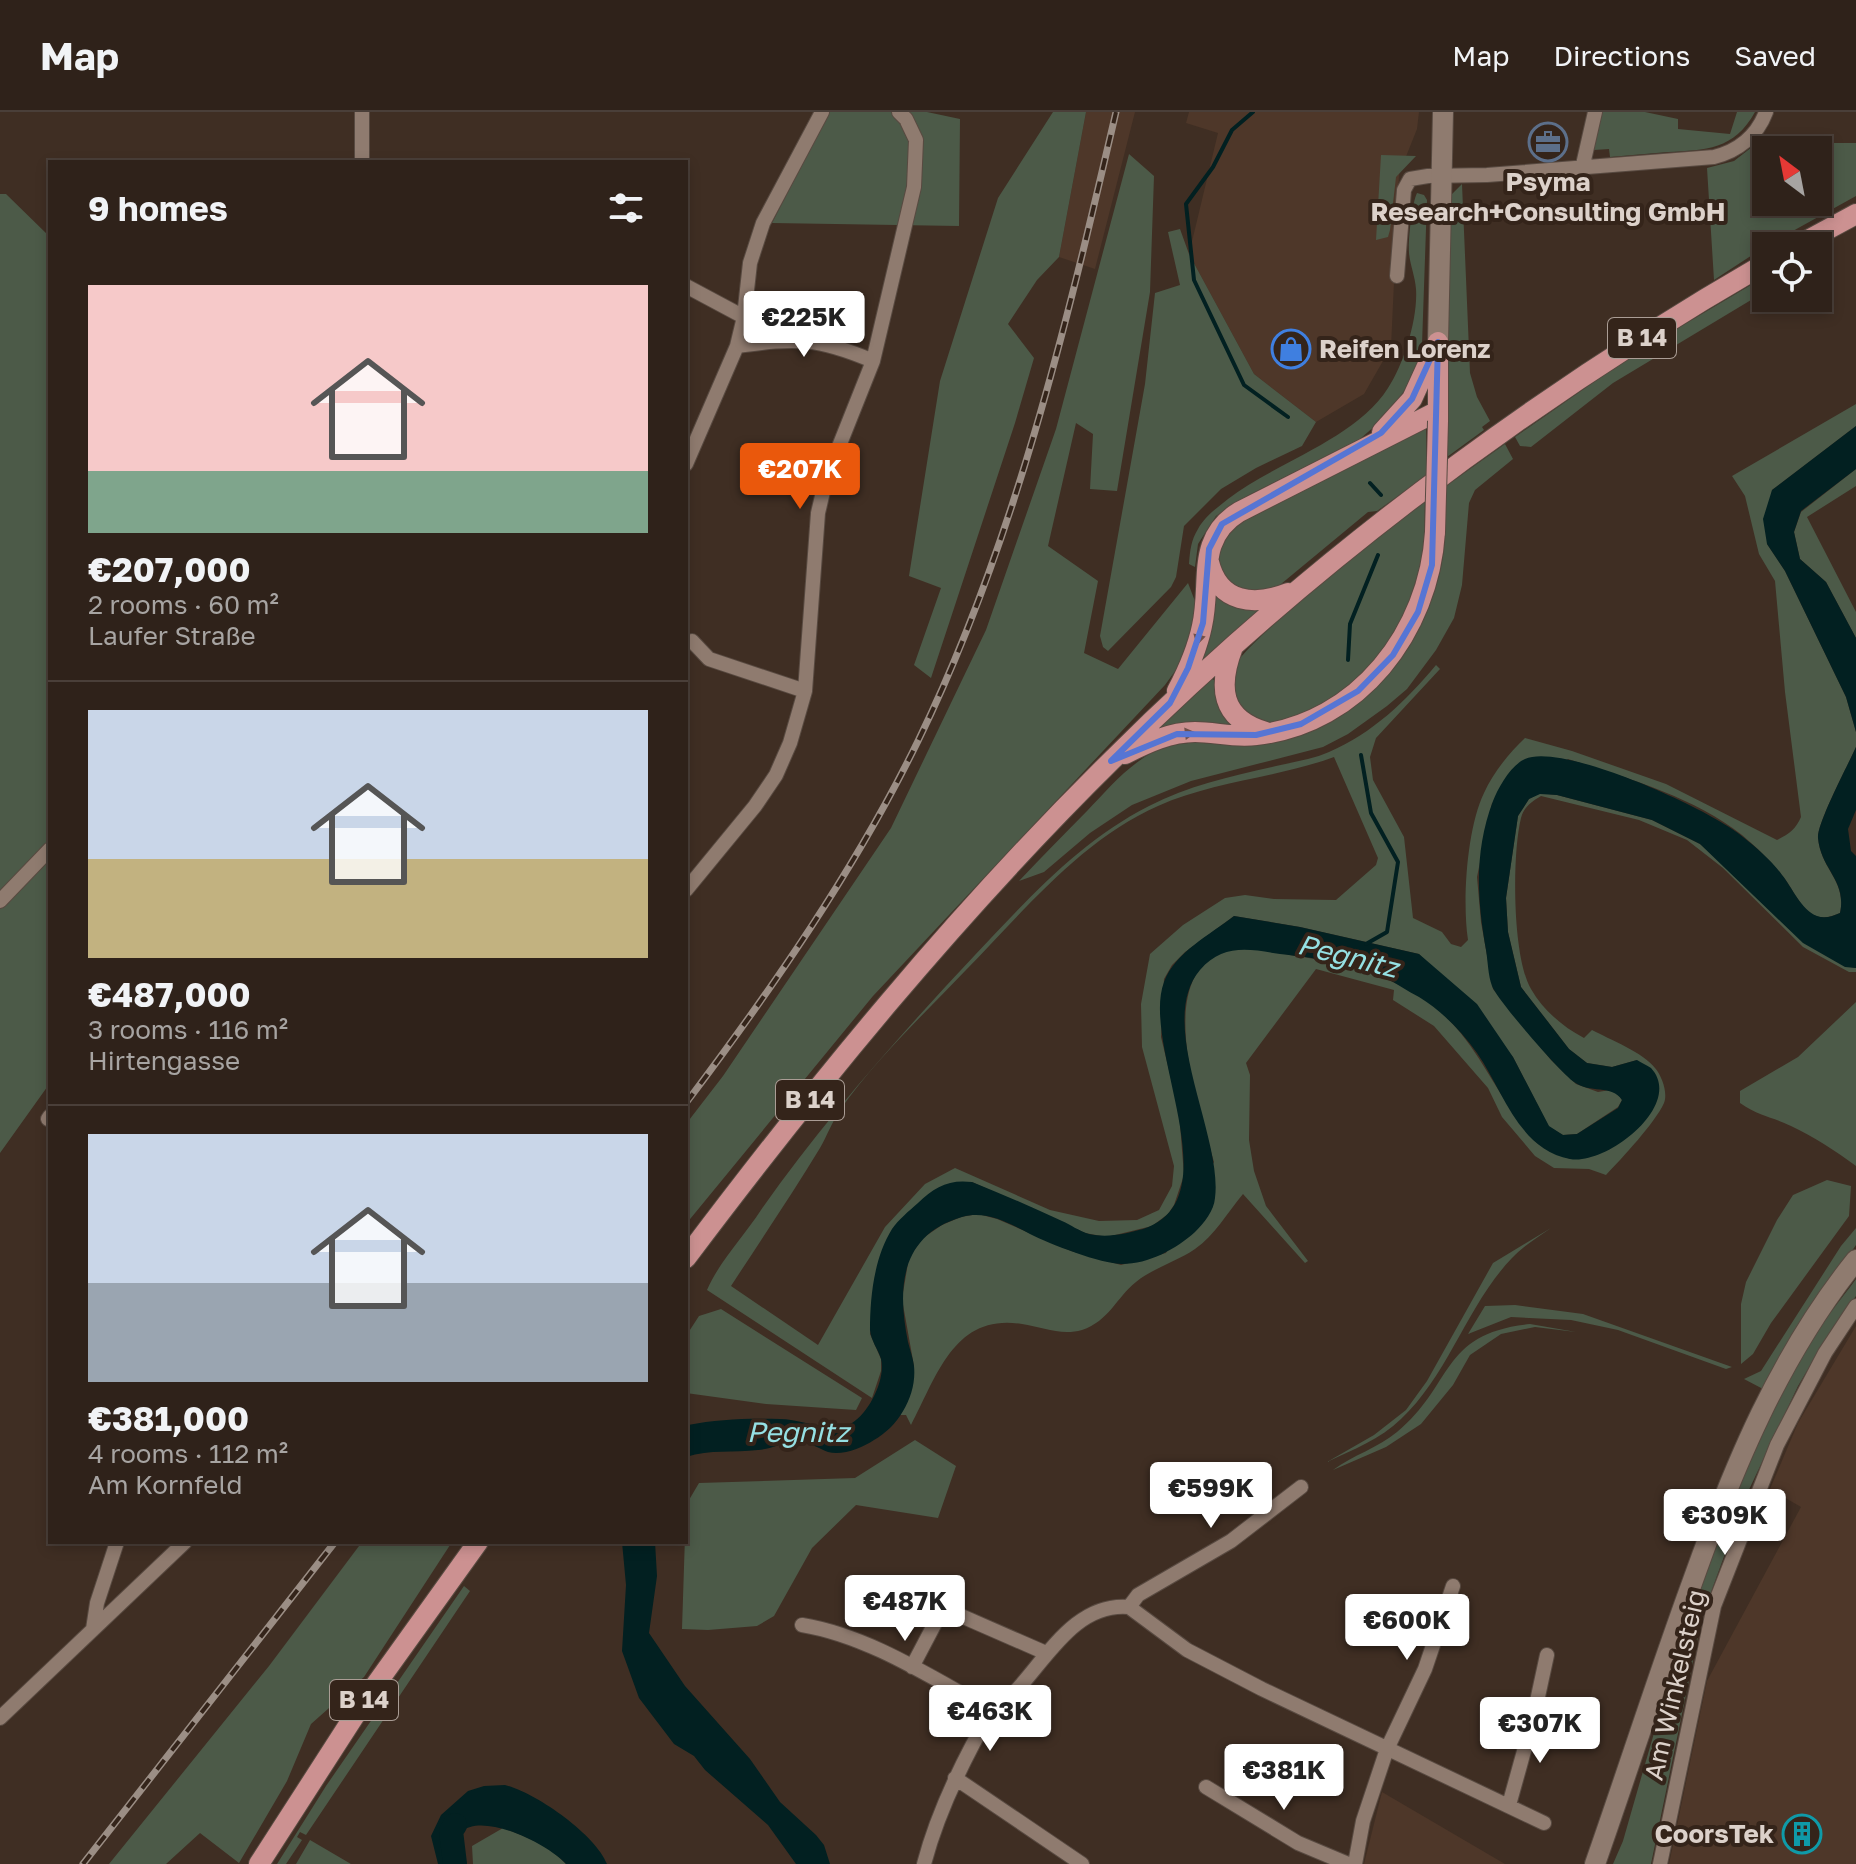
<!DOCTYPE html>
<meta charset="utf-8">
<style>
:root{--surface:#2f221a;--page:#3b2f27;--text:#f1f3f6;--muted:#a7a4a2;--line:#4a3f39;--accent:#ea580c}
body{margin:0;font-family:"Golos Text",sans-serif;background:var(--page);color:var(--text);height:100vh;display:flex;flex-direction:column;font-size:30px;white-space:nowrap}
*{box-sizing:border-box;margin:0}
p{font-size:26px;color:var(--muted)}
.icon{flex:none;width:44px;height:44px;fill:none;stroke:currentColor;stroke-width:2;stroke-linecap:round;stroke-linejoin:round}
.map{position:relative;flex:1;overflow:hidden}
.details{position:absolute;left:48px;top:48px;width:640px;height:1384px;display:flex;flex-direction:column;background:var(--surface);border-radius:0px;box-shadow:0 4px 12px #0003,0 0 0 2px var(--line)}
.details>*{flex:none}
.needle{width:52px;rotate:328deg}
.fabs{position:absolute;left:1752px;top:24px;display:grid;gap:16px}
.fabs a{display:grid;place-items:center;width:80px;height:80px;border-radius:0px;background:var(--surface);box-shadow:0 4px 12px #0003,0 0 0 2px var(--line);font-size:40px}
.price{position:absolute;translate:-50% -68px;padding:0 18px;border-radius:8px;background:#fff;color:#222;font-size:26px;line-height:52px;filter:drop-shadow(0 2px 4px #0008)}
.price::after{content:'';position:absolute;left:50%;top:48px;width:24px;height:18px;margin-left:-12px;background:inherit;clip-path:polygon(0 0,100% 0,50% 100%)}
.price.active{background:var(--accent);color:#fff}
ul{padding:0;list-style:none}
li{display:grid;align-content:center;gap:16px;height:424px;padding:0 40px}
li+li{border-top:2px solid var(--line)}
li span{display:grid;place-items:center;height:248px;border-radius:0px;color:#555}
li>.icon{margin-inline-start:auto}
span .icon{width:144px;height:144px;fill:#fffc;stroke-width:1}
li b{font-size:34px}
h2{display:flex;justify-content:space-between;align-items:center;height:96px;padding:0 40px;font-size:34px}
header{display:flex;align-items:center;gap:48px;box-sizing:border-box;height:112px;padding:0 40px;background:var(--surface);border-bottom:2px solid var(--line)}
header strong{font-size:38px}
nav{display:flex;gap:44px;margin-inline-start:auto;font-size:28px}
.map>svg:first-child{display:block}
.built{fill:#4e3729}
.green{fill:#4c5a48;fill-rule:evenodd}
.water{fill:#022021}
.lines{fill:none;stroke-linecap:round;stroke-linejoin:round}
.stream{stroke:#022021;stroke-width:4}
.river{stroke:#022021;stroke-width:24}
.minor-casing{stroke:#584a41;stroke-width:16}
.secondary-casing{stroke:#584a41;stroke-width:22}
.primary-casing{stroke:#584a41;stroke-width:22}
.minor{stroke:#8f7b6f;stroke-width:14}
.secondary{stroke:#8f7b6f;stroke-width:20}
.primary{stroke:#cc9191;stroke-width:20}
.rail-casing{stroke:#9b8e85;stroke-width:7}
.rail{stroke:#34241a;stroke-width:4;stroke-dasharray:12;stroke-linecap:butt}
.primary-bridge-casing{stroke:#584a41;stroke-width:22;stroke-linecap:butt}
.primary-bridge{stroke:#cc9191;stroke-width:20}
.oneway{fill:#71504a}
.marked{fill:none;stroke:#5675d4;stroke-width:6;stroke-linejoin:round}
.labels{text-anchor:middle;stroke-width:8;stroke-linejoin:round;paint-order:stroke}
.shield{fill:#34241a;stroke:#aa9d95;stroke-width:2}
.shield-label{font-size:24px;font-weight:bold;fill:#dcd1ca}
.poi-label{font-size:26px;font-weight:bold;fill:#dcd1ca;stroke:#34241a}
.street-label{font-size:26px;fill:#dcd1ca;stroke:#34241a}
.water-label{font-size:28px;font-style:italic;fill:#95e0e3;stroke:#34241a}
</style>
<header>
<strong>Map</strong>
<nav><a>Map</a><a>Directions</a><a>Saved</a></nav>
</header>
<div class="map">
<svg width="1856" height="1752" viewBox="0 0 1856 1752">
<rect width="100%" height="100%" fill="#3f2e23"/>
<path class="built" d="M1086,0h49l-40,157 -36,-12z
M1189,0h230l-2,17 -18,45 -8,173 -27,47 -48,28 -62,-48 -65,-120 29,-121 -32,-10z
M1856,1214v538h-187l38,-183 94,-174 -31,-18 28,-66z
M1382,1680l123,72h-141z"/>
<path class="green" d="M829,0h98l33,7 -1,107 -187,-3z
M1053,0h33l-27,145 -22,23 -29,44 26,34 -19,65 -84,255 -17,-13 27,-77 -32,-12 31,-195 58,-183z
M1602,0h43l33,7v10l52,5 7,-22h18c-21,38 -49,38 -87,40 -20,2 -39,3 -58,5l-1,-8 -15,1z
M1809,31h47v53l-90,50 -52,34 -7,-112 27,-7 18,-14zM1818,38v52h-52v-52z
M1129,42l25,22 -4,116 -33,199 -27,-2 3,-55 -17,-11 -28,123 50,35 -14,72 34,16 70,-86 10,26 -12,47 -21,29 -292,311 -187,228v-100l37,-48 168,-248 95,-198 70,-201z
M1381,43l35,1 -20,21 -6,53 -2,7 -12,3z
M1462,72l8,189 7,24 13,24 -8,6 2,3 -37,27 3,-261z
M1417,81l7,2 3,5 -5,145 -6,30 -32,43 -24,21 -113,57 -31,20 -18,28 -3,23 -6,-3c1,-13 2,-24 9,-35 7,-13 19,-21 30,-30 48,-37 128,-60 160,-111 16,-24 30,-70 28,-99 -1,-13 -6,-24 -7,-36 -1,-13 3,-50 8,-60z
M0,82h6l44,43v846l-50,70z
M1180,117l9,25 65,120 62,48 -14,24 -46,22 -35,21 -37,37 -8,51 -5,10 -63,64 -5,-4 -3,-11 45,-252 10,-91 25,-8 -12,-53z
M1766,164v15l-153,92 -82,64 -11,-1 -5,-9 116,-81z
M1856,292v22l-84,64 -5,54 18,27 61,126 10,35v15c-8,18 -39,76 -38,91 3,32 29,43 22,75 -7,3 -16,6 -24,3 -16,-6 -24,-30 -35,-42 -11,-14 -26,-28 -39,-39 -50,-39 -115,-57 -174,-76l-76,44 -15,74 4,45 12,67 58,71 25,24 22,8 12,-2 8,4 4,6 -4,7 -41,27 -14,1 -14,-8 -36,-70 -94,-103 -119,-27 -66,-11 -49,36 -13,13 -8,14 -3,58 18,75 5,63 -10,30 -6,9 -16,12 -45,11 -22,-4 -113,-51 -92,76 -5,19 -5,57 11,25v12l-9,27 -165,-108c12,-28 37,-54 54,-80 64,-91 138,-174 214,-255 53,-56 105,-114 174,-149 40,-21 84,-30 127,-40 18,-4 37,-7 53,-14 44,-19 77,-51 107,-87l4,4 -64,69 -6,19 3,23 31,57 9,81 29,14 9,12 10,3 7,-7c-6,-39 -1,-112 16,-147 9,-20 25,-40 41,-55l47,13 94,33 111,56c12,-6 19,-11 24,-23l-16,-125 -10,-111 -16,-27 -14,-58 -13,-20zM1334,645l44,101 -2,7 -40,35 -62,-1 -29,-4 -20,3 -42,27 -33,29 -9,50 1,43 32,119 -2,20 -13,24 -22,10 -38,1 -49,-11 -95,-42 -30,16 -40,43 -67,118 -87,-59c30,-46 61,-92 89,-138 7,-12 12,-26 20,-38 36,-51 83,-95 126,-140 58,-59 115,-130 192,-164 55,-25 119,-28 176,-49z
M1426,311v53l-49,35 -9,1 -93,77 -36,4c-5,-6 -13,-13 -17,-20 -12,-23 7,-43 23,-56z
M1505,332l8,15 -38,31 -6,13 -7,82 -8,33 -18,32 -29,39 -20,17 -39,28 -25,13 -132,34 -59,24 -42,28 -46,39 -25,9c22,-23 45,-47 68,-70 21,-22 41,-46 68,-60 36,-17 71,-2 108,-7 90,-13 157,-88 177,-173 7,-27 5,-58 6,-85z
M1856,357v17l-49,31 49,95v26l-30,-56 -26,-23 -6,-27 7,-20z
M1425,388c-1,29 1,59 -9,86 -20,59 -62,110 -122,131 -11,4 -23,10 -35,5 -9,-4 -18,-13 -25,-18 -1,-10 -5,-22 -3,-31 5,-27 164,-148 194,-173z
M1210,479l48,20 -59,56z
M1212,567l5,2 22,47 -72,3 -8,-3z
M1540,681l17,2 95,25 48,24 145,122 11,2v4h-7l-46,-25 -80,-79 -36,-28 -48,-20 -98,-24c-10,6 -17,11 -20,22 -9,36 -9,139 10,171 12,21 32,38 53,49l8,-8c17,9 52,23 63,38 7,8 13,25 9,35 -9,20 -42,55 -58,72l-17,-6 -35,-1 -19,-12 -33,-39 -14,-29 -54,-62 -41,-26 1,-10 -78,-21 -70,94 4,12 -1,65 5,31 12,35 42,55 -3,2 -62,-69c-16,19 -28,41 -48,55 -19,13 -42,19 -59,33 -20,16 -27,39 -54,48 -21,6 -40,-3 -60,-6 -68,-11 -85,52 -111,101l-5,-10h-6l12,-27 2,-22 -12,-67 7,-42 14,-19 19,-13 19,-8 17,-3 19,5 74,32 50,14 45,-12 48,-91c-14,-52 -62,-184 10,-211 22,-8 50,2 72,5 48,7 95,19 135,48 40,30 58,76 87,115 6,8 12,17 19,24 10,7 22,11 33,16l40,-10 27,-89 -25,7 -25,-4 -18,-14 -48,-62 -13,-55 -2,-34 12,-82 11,-17z
M1856,890v164c-20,-15 -42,-29 -65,-40 -20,-10 -31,-9 -51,-23v-12l58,-34z
M1827,1068l24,6 -2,30 -78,107 -18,31 -12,10v-60l5,-22 31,-62 16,-25z
M1551,1116c-14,10 -28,18 -39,30 -45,47 -63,116 -111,161 -20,20 -49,31 -74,43l47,-27 32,-25 21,-29 66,-118z
M1856,1116v17l-60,87 -33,57 -19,-10 17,-8 80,-125z
M1856,1167v17l-23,31 -35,59 -52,110 -44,121 -51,247h-38l10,-23c49,-170 97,-352 190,-503 13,-21 29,-40 43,-59z
M1515,1193l68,9 149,53 -6,2 -108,-39 -47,-10 -60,-3 -43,17 17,-28z
M721,1197l141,89 -6,12 -90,-6 -80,-11v-57l13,-20z
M1530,1212l46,8 -41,-5 -34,7 -31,21 -17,30 -32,39 -35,23 -53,23c20,-15 45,-22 64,-38 57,-47 43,-99 133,-108z
M915,1328l41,26 -18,52 -82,-13 -44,43 -38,68 -17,10 -49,4 -26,-1 4,-124 13,-22 156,-5z
M362,1430h90l-88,135 -53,47 -24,57 -48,82 -39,-30 -34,31h-57l160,-198z
M464,1474l6,5 -164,244 -6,-3 -3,5 5,3 -16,24h-9l49,-78z
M503,1716c24,9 46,17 63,36h-93l-1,-18z
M310,1728l41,24h-55z"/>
<path class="water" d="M1856,314v43l-55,42 -7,21 6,27 26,23 30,56v94l-10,-35 -61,-126 -18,-27 -4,-25 9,-29z
M1856,635v63l-8,19 3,22 5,5v112l-11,-1 -42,-24 -103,-99 -48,-24 -95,-25 -17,-1 -11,5 -11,17 -12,82 2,34 13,55 48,62 18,14 25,4 25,-7c4,3 10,5 14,8 34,37 -45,98 -81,91 -52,-10 -67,-69 -93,-106 -16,-22 -35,-42 -58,-56 -12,-6 -23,-14 -35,-20 -34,-16 -74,-19 -111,-24 -29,-5 -52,-7 -73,17 -45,53 23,166 15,228 -1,13 -11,25 -20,34 -19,17 -46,32 -73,32 -21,0 -72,-20 -92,-30 -21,-11 -44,-24 -68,-17 -62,18 -65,71 -54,125 2,8 5,16 6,24 3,29 -15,60 -40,74 -12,8 -32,16 -46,12 -10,-4 -19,-10 -30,-10 -14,-1 -26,7 -40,8 -24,3 -48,-1 -72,7v-31l2,-1c30,-6 61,-7 92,-6 21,0 52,15 72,4 17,-10 34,-44 29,-64 -3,-10 -10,-18 -11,-29 0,-33 4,-72 22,-101 6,-9 17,-18 26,-26 16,-16 31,-24 54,-21 30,12 60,25 90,39 9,4 17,10 27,13 19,4 35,0 54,-5 91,-30 -3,-183 21,-247 11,-30 46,-47 70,-66l66,11 119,27 58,50 36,53 36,69 14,9 14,-1 41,-26 4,-8c-10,-16 -32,-6 -48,-18 -14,-10 -77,-82 -82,-96 -4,-11 -4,-24 -6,-36 -9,-51 -12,-99 7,-149 5,-13 18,-36 32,-42 38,-17 187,51 218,78 14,11 29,24 39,38 10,12 19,35 35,41 8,3 16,0 23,-3 7,-33 -19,-43 -22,-75 -1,-15 30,-73 38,-91z
M622,1430h33l2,34 -8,57 36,53 65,73 30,43 36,33 8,10 6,19h-34l-28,-39 -63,-55 -11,-14 -20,-12 -35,-46 -17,-47 4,-66z
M505,1673c31,8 90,49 102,79h-41c-24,-26 -124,-72 -111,0h-17l-7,-28 10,-21 27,-24 16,-5z"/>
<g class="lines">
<path class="stream" d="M1253,0l-21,18 -19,37 -27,37 8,76 50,105 44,32
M1370,371l11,12
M1348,548l2,-36 28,-69
M1361,643l10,58 27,49 -11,70 -21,12"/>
<path class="river" d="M455,1752l-4,-33 4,-6"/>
<g class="minor-casing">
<path id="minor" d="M362,0v50
M1582,57l13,-57
M1397,164l7,-86 6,-11 18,-3 59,-1 227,-18c24,-6 43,-21 52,-45
M686,174l58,31
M737,234c59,-8 80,-9 136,15
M686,352l51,-118 7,-29 6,-54 13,-40 59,-111
M692,529l17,18 96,32
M686,778l69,-84 21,-31 14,-32 15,-52 13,-178 8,-34 47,-118 41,-174 2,-47 -10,-21 -7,-7
M0,789l50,-52
M48,1007l2,-3
M1129,1495l58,43 75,39 282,134
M1129,1495l9,-12 93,-54 70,-54
M802,1513c67,11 130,53 189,85
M93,1517l4,-26 20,-61
M912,1555l31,-59 103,45
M0,1606l185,-176
M955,1666l127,86
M1206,1675l92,56 50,21
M1509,1693l25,-90 13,-60
M924,1752c11,-42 29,-82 49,-120 6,-10 10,-24 17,-33 5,-6 15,-9 20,-14 34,-33 63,-95 119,-90
M1355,1752l8,-43 24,-72 38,-80 28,-83
M1660,1752l54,-258 63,-161 48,-92 31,-47"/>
</g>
<g class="secondary-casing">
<path id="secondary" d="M1438,230l5,-230
M1595,1752c33,-94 63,-188 97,-281 41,-115 87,-227 164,-323"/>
</g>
<g class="primary-casing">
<path id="primary" d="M1797,134l59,-32
M1438,309v-67
M1382,320l30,-33 26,-57
M1209,450c10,42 46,44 79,31
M1233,535c-15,39 -13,72 33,85
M1177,579c11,-21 20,-41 25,-65 10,-43 -7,-87 37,-114l199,-101
M1125,642c22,-11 45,-22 70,-22 20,0 40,6 61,3 103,-11 173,-104 179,-203
M686,1146c131,-174 270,-344 425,-497 195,-194 416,-360 655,-498
M259,1752l105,-163 114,-159"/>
</g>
<use href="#minor" class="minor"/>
<use href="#secondary" class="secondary"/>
<use href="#primary" class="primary"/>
<g class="rail-casing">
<path id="rail" d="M686,991c86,-114 169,-233 232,-362 97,-199 148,-414 198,-629
M83,1752l252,-322"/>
</g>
<use href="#rail" class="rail"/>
<g class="primary-bridge-casing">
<path id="primary-bridge" d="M1435,420l3,-111"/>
</g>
<use href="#primary-bridge" class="primary-bridge"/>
</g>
<defs><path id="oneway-solid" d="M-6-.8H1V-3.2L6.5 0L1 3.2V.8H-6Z" transform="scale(2)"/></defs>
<g class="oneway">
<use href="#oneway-solid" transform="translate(1200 521) rotate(104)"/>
<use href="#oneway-solid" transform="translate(1183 622) rotate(-7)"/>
</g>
<path class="marked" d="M1438,230l-6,223 -14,47 -25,43 -35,36 -57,33 -45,11 -79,-1 -66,27 59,-58 18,-35 15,-45 6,-74 13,-25 159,-91 31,-34z"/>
<defs>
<g id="office-ring" transform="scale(2)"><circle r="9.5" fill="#34241a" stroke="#5c6f8a" stroke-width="1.5"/><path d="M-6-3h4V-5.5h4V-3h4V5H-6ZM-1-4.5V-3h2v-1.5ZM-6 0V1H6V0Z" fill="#5c6f8a"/></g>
<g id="shop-ring" transform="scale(2)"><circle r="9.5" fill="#34241a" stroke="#3f7fe0" stroke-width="1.5"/><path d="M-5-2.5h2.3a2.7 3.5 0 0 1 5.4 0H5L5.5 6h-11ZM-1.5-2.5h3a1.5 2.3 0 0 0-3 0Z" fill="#3f7fe0"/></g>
<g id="building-ring" transform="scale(2)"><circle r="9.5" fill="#34241a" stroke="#0f9aa8" stroke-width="1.5"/><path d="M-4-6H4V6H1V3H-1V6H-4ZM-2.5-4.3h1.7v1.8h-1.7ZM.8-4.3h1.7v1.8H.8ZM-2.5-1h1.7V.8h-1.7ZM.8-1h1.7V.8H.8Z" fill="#0f9aa8"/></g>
</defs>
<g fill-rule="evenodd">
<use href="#office-ring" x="1548" y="30"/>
<use href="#shop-ring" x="1291" y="237"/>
<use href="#building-ring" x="1802" y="1722"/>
</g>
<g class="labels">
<g class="shield">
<rect x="1608" y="206" width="68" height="40" rx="6"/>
<rect x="776" y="968" width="68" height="40" rx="6"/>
<rect x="330" y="1568" width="68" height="40" rx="6"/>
</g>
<g class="shield-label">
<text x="1642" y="234">B 14</text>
<text x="810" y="996">B 14</text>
<text x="364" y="1596">B 14</text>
</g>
<g class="poi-label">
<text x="1548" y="79">Psyma<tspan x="1548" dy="30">Research+Consulting GmbH</tspan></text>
<text x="1319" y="246" text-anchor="start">Reifen Lorenz</text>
<text x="1774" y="1731" text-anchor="end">CoorsTek</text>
</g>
<g class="street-label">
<text transform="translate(1675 1573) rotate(-77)" y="9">Am Winkelsteig</text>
</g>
<g class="water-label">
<text transform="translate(1348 844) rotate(14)" y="10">Pegnitz</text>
<text x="798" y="1330">Pegnitz</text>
</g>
</g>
</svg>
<div class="fabs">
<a><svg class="needle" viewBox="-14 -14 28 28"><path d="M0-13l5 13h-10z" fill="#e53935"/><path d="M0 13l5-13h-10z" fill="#a7a4a2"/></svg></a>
<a><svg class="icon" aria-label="locate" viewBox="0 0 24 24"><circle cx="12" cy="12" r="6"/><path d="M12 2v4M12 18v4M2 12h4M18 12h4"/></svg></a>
</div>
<b class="price" style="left:804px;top:247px">€225K</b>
<b class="price active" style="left:800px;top:399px">€207K</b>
<b class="price" style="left:1211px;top:1418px">€599K</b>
<b class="price" style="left:1725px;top:1445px">€309K</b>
<b class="price" style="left:905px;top:1531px">€487K</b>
<b class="price" style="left:1407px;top:1550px">€600K</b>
<b class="price" style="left:990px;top:1641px">€463K</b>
<b class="price" style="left:1540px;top:1653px">€307K</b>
<b class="price" style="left:1284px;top:1700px">€381K</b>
<section class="details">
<h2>9 homes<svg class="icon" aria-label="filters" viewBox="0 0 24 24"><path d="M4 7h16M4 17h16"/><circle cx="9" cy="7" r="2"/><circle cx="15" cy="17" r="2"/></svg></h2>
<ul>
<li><span style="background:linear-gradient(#f6c9c9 75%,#7fa58c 0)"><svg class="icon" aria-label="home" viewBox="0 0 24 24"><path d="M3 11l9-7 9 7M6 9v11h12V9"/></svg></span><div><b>€207,000</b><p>2 rooms · 60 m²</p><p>Laufer Straße</p></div></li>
<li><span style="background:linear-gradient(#c9d6e8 60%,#c2b280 0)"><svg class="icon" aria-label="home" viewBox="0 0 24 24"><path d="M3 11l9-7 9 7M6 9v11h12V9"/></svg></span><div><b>€487,000</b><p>3 rooms · 116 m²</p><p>Hirtengasse</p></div></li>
<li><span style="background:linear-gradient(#c9d6e8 60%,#9aa5b1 0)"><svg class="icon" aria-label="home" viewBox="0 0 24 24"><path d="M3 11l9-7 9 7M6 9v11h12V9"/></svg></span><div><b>€381,000</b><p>4 rooms · 112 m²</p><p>Am Kornfeld</p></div></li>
</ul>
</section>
</div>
